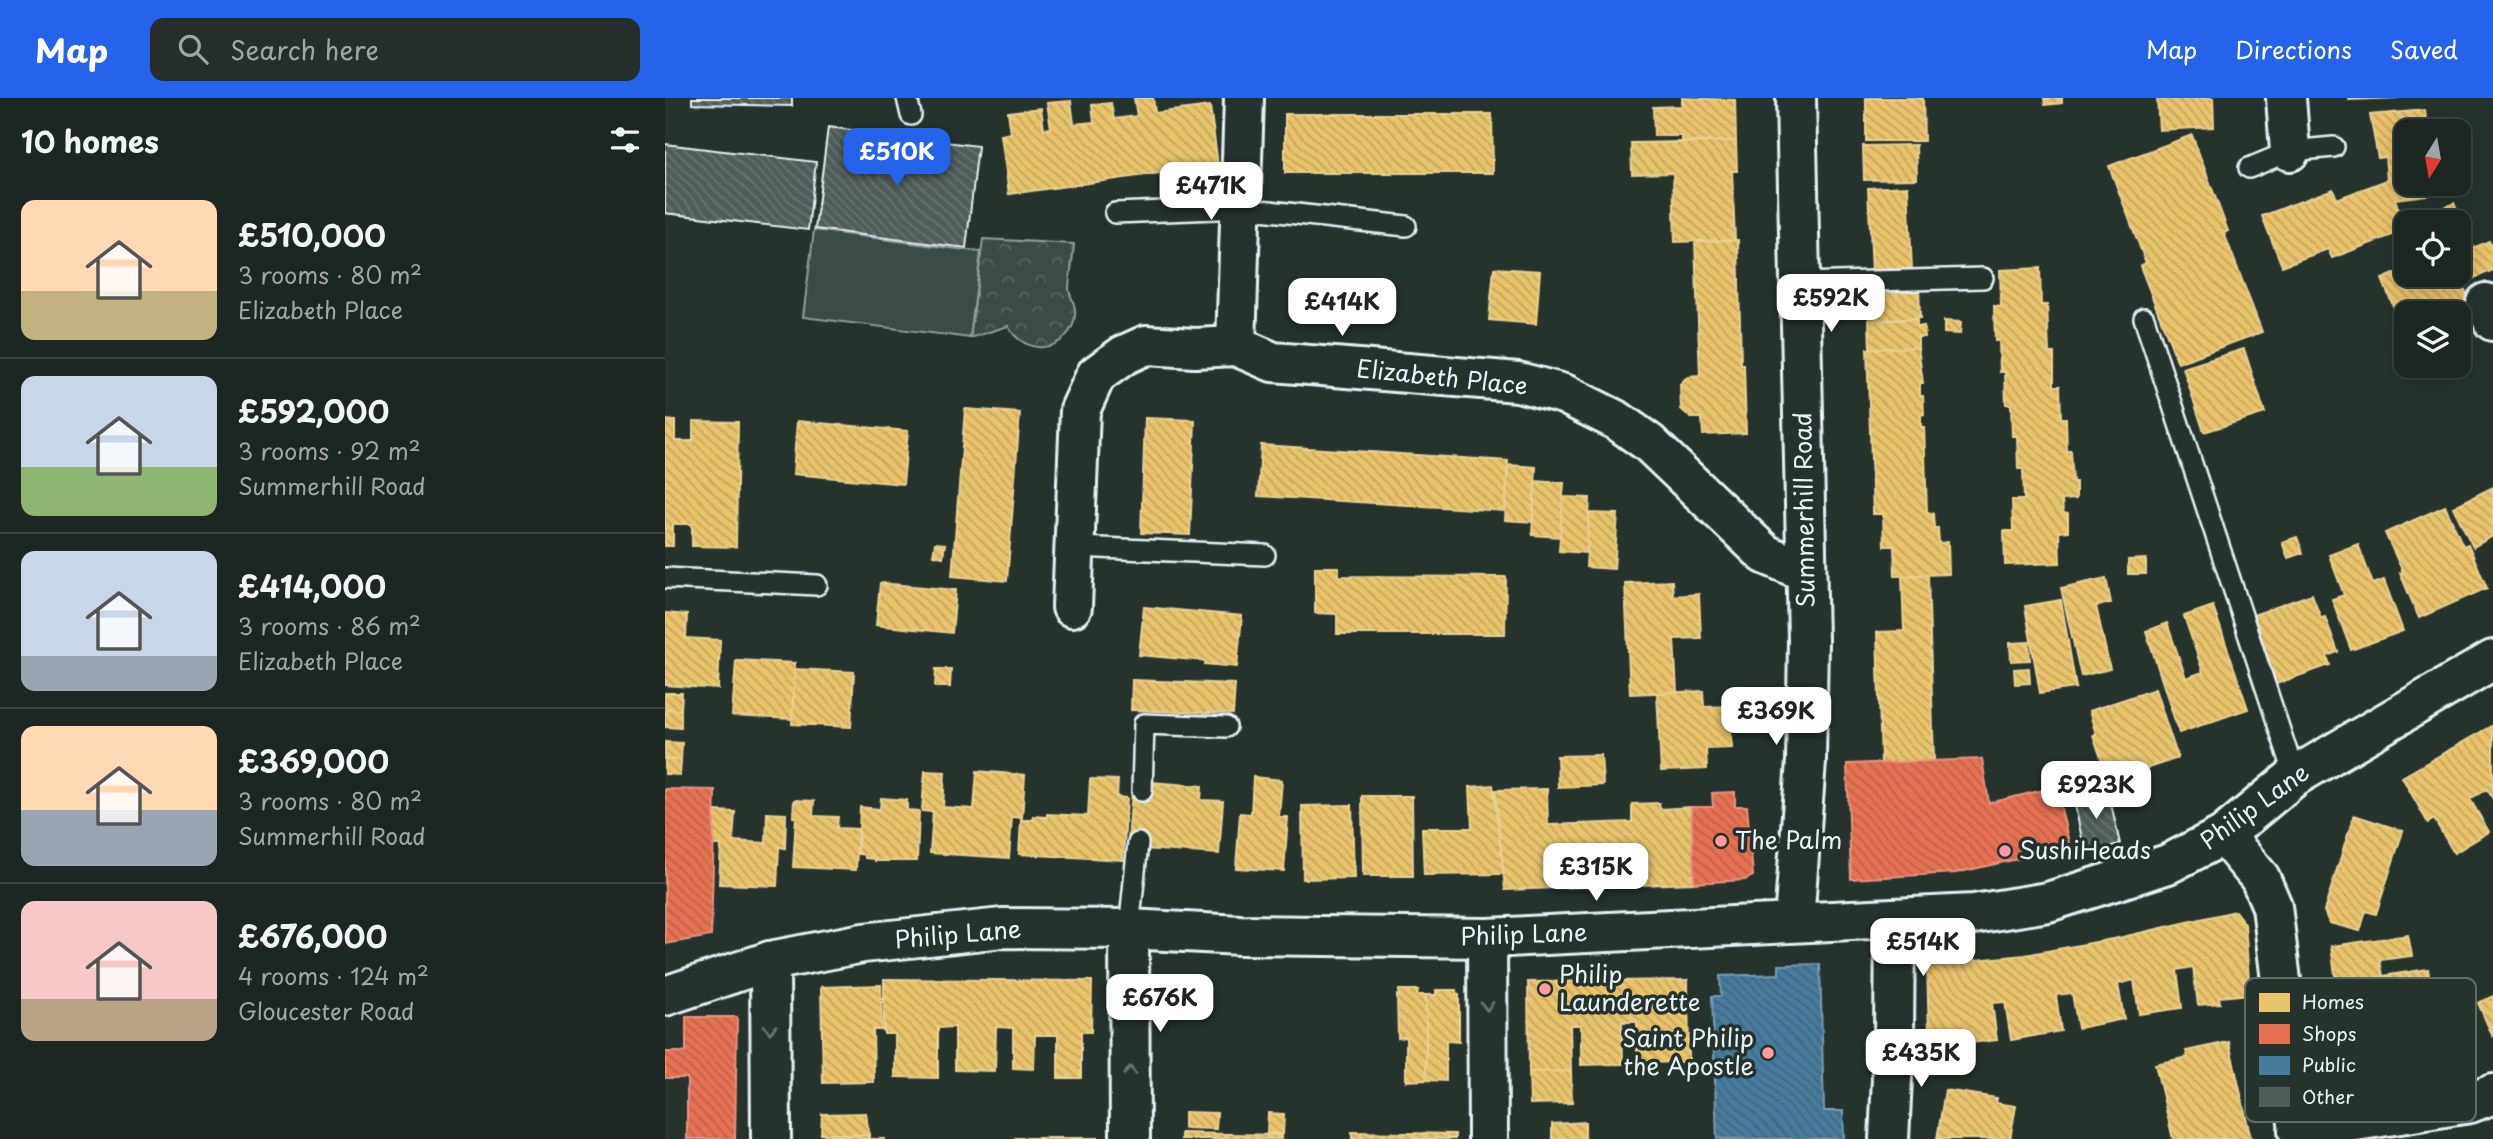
<!DOCTYPE html>
<meta charset="utf-8">
<style>
:root{--surface:#1c2622;--page:#252e2a;--text:#f1f3f6;--muted:#a0a5a5;--line:#3a4340;--accent:#2563eb}
body{margin:0;font-family:"Playpen Sans",sans-serif;background:var(--page);color:var(--text);height:100vh;display:flex;flex-direction:column;font-size:26px;white-space:nowrap}
*{box-sizing:border-box;margin:0}
p{font-size:23px;color:var(--muted)}
.icon{flex:none;width:38px;height:38px;fill:none;stroke:currentColor;stroke-width:2;stroke-linecap:round;stroke-linejoin:round}
.map{position:relative;flex:1;overflow:hidden}
.details{display:flex;flex-direction:column;background:var(--surface);width:665px}
.details>*{flex:none}
.needle{width:46px;rotate:191deg}
.tools{position:absolute;left:1729px;top:21px;display:grid;gap:14px}
.tools a{display:grid;place-items:center;width:77px;height:77px;border-radius:14px;background:var(--surface);box-shadow:0 4px 18px #0003,0 0 0 2px var(--line);font-size:35px}
.price{position:absolute;translate:-50% -60px;padding:0 16px;border-radius:14px;background:#fff;color:#222;font-size:23px;line-height:46px;filter:drop-shadow(0 2px 4px #0008)}
.price::after{content:'';position:absolute;left:50%;top:42px;width:21px;height:16px;margin-left:-10px;background:inherit;clip-path:polygon(0 0,100% 0,50% 100%)}
.price.selected{background:var(--accent);color:#fff}
ul{padding:0;list-style:none}
li{display:flex;align-items:center;gap:21px;height:175px;padding:0 21px}
li+li{border-top:2px solid var(--line)}
li span{display:grid;place-items:center;flex:none;width:196px;height:140px;border-radius:14px;color:#555}
li>.icon{margin-inline-start:auto}
span .icon{width:84px;height:84px;fill:#fffc;stroke-width:1}
li b{font-size:30px}
h2{display:flex;justify-content:space-between;align-items:center;height:84px;padding:0 21px;font-size:30px}
header{display:flex;align-items:center;gap:42px;box-sizing:border-box;height:98px;padding:0 35px;background:var(--accent);color:#fff}
header strong{font-size:33px}
nav{display:flex;gap:38px;margin-inline-start:auto;font-size:24px}
.search{width:490px;height:63px;background:var(--page);display:flex;align-items:center;gap:18px;box-sizing:border-box;padding:0 24px;border-radius:14px;color:var(--muted);font-size:26px}
main{display:flex;flex:1;min-height:0}
.map>svg:first-child{display:block}
.park{fill:url(#park-crowns);stroke:#939ea0;stroke-width:2}
.garden{fill:#3e4b47;stroke:#939ea0;stroke-width:2}
.homes{fill:url(#homes-back-hatch);stroke:#e9d295;stroke-width:2}
.shops{fill:url(#shops-back-hatch);stroke:#e79683;stroke-width:2}
.public{fill:url(#public-back-hatch);stroke:#769eb8;stroke-width:2}
.building{fill:url(#building-back-hatch);stroke:#e8f1f8;stroke-width:2}
.lines{fill:none;stroke-linecap:round;stroke-linejoin:round}
.service-casing{stroke:#e8f1f8;stroke-width:24}
.minor-casing{stroke:#e8f1f8;stroke-width:44}
.secondary-casing{stroke:#e8f1f8;stroke-width:44}
.service{stroke:#26332d;stroke-width:19}
.minor{stroke:#26332d;stroke-width:38}
.secondary{stroke:#26332d;stroke-width:38}
.oneway{stroke:#6a7674}
.poi-dot{fill:#ff9aa2;stroke:#26332d;stroke-width:2.5}
.labels{text-anchor:middle;stroke-width:7;stroke-linejoin:round;paint-order:stroke}
.street-label{font-size:24px;fill:#e8f1f8;stroke:#26332d}
.poi-label{font-size:24px;fill:#e8f1f8;stroke:#26332d;text-anchor:start}
.key{fill:#26332d;stroke:#606c6a;stroke-width:2}
.key-label{font-size:19px;fill:#e8f1f8}
</style>
<header>
<strong>Map</strong>
<div class="search"><svg class="icon" aria-label="search" viewBox="0 0 24 24"><circle cx="10" cy="10" r="6"/><path d="M15 15l6 6"/></svg>Search here</div>
<nav><a>Map</a><a>Directions</a><a>Saved</a></nav>
</header>
<main>
<section class="details">
<h2>10 homes<svg class="icon" aria-label="filters" viewBox="0 0 24 24"><path d="M4 7h16M4 17h16"/><circle cx="9" cy="7" r="2"/><circle cx="15" cy="17" r="2"/></svg></h2>
<ul>
<li><span style="background:linear-gradient(#ffd9b3 65%,#c2b280 0)"><svg class="icon" aria-label="home" viewBox="0 0 24 24"><path d="M3 11l9-7 9 7M6 9v11h12V9"/></svg></span><div><b>£510,000</b><p>3 rooms · 80 m²</p><p>Elizabeth Place</p></div></li>
<li><span style="background:linear-gradient(#c9d6e8 65%,#8fb573 0)"><svg class="icon" aria-label="home" viewBox="0 0 24 24"><path d="M3 11l9-7 9 7M6 9v11h12V9"/></svg></span><div><b>£592,000</b><p>3 rooms · 92 m²</p><p>Summerhill Road</p></div></li>
<li><span style="background:linear-gradient(#c9d6e8 75%,#9aa5b1 0)"><svg class="icon" aria-label="home" viewBox="0 0 24 24"><path d="M3 11l9-7 9 7M6 9v11h12V9"/></svg></span><div><b>£414,000</b><p>3 rooms · 86 m²</p><p>Elizabeth Place</p></div></li>
<li><span style="background:linear-gradient(#ffd9b3 60%,#9aa5b1 0)"><svg class="icon" aria-label="home" viewBox="0 0 24 24"><path d="M3 11l9-7 9 7M6 9v11h12V9"/></svg></span><div><b>£369,000</b><p>3 rooms · 80 m²</p><p>Summerhill Road</p></div></li>
<li><span style="background:linear-gradient(#f6c9c9 70%,#b9a48a 0)"><svg class="icon" aria-label="home" viewBox="0 0 24 24"><path d="M3 11l9-7 9 7M6 9v11h12V9"/></svg></span><div><b>£676,000</b><p>4 rooms · 124 m²</p><p>Gloucester Road</p></div></li>
</ul>
</section>
<div class="map">
<svg width="1828" height="1041" viewBox="0 0 1828 1041">
<defs>
<pattern id="park-crowns" width="20" height="18" patternUnits="userSpaceOnUse" patternTransform="scale(1.75)"><rect width="20" height="18" fill="#3e4b47"/><path d="M2 6a3 3 0 1 1 6 0M12 15a3 3 0 1 1 6 0" fill="none" stroke="#5a6562"/></pattern>
<pattern id="homes-back-hatch" width="6" height="6" patternUnits="userSpaceOnUse" patternTransform="scale(1.75)"><rect width="6" height="6" fill="#e9c46a"/><path d="M-1 5l2 2M0 0l6 6M5-1l2 2" fill="none" stroke="#c0a562"/></pattern>
<pattern id="shops-back-hatch" width="6" height="6" patternUnits="userSpaceOnUse" patternTransform="scale(1.75)"><rect width="6" height="6" fill="#e76f51"/><path d="M-1 5l2 2M0 0l6 6M5-1l2 2" fill="none" stroke="#b7634f"/></pattern>
<pattern id="public-back-hatch" width="6" height="6" patternUnits="userSpaceOnUse" patternTransform="scale(1.75)"><rect width="6" height="6" fill="#457b9d"/><path d="M-1 5l2 2M0 0l6 6M5-1l2 2" fill="none" stroke="#456478"/></pattern>
<pattern id="building-back-hatch" width="6" height="6" patternUnits="userSpaceOnUse" patternTransform="scale(1.75)"><rect width="6" height="6" fill="#505c59"/><path d="M-1 5l2 2M0 0l6 6M5-1l2 2" fill="none" stroke="#697472"/></pattern>
</defs>
<rect width="100%" height="100%" fill="#26332d"/>
<filter id="ink" filterUnits="userSpaceOnUse"><feTurbulence type="fractalNoise" baseFrequency=".0143" numOctaves="2"/><feDisplacementMap in="SourceGraphic" scale="14" xChannelSelector="R" yChannelSelector="G"/><feConvolveMatrix kernelMatrix="1 2 1 2 8 2 1 2 1" color-interpolation-filters="sRGB"/></filter>
<g filter="url(#ink)">
<path class="park" d="M318,141l91,5c-1,15 -4,29 -5,44 0,7 5,13 6,21 2,21 -16,40 -37,38 -13,-1 -24,-10 -30,-21l-38,12z"/>
<path class="garden" d="M149,132l167,22 -11,86 -167,-21z"/>
<path class="homes" d="M469,0h19l2,15 55,-7 8,59 -209,29 -8,-59 10,-2 -3,-21 33,-4 3,21 7,-1 -4,-25 24,-2 3,23 20,-2 -2,-17 19,-2 3,16 23,-3z
M1017,0l53,2 1,41 -54,2v-7h-28l-1,-29 29,-1z
M1201,0h57l1,43h-58z
M1379,0h18v5l-17,2z
M1492,0h56l1,29 -55,3z
M1684,0h50l-50,2z
M1760,12l2,19h5v2h-26v53h37l1,9 -49,6 11,31 -74,28 -4,-9 -46,17 -20,-50 71,-27 4,10 50,-19 -2,-23 -7,1 -8,-43z
M620,16h207l1,59h-208z
M1527,37l36,96 -4,2 38,99 -84,31 -38,-97 6,-3 -37,-97z
M1071,43l1,30h-5l3,69 -60,2 -2,-69 -41,1 -1,-31z
M1251,47l1,34 -53,1 -1,-34z
M1243,88l4,84 -40,2 -4,-84z
M1789,105l19,45 16,-7 4,9v20l-31,13 16,38 -19,7v-15h-53v24l-24,-58 24,-10v6h53v-53l-48,-1z
M1073,142l3,125h3l2,68 -43,2 -1,-17h-11l-10,-9 -1,-24 8,-8 12,-1 -5,-135z
M829,170l46,3 -4,53 -47,-4z
M1375,170l1,37h6l2,48h5v33h6l1,32h5l1,33h4l2,31h3v17l-14,1 1,13 5,1v17l-9,1 1,31 -55,2 -1,-34h9l-1,-31h12l-1,-31h-5l-1,-33h-5l-1,-32h-5l-1,-32h-5l-1,-32 -4,1 -1,-35 7,1 -1,-37z
M1254,187l1,33 -51,3 -1,-34z
M1252,221v8l7,-1 1,11h-7v10l-48,2 -1,-28z
M1279,223l17,1 -1,12 -16,-1z
M1253,249l5,36h-3v13h3l1,18 -3,1v12h3l3,85 6,1 1,15h4l1,15 9,-1 1,32 -54,2 -1,-30h-10l-1,-32h-10l-6,-165z
M1579,251l21,64 -61,19 -21,-64z
M300,311l55,4 -13,168 -55,-5z
M480,320l50,2 -5,115 -49,-2z
M0,322l10,1v20h18v-20l45,1 -2,125 -44,-1v-22h-19v22h-8z
M132,323l111,10 -5,53 -110,-10z
M596,347l247,16 -3,50 -247,-15z
M843,367l28,2 -3,55 -28,-2z
M870,383l29,2 -4,54 -28,-2z
M1828,389v49l-20,11 -20,-40z
M898,399l27,1 -3,55 -28,-2z
M1780,408l18,40 5,-2 19,44 -68,30 -19,-45 3,-1 -18,-39z
M924,415l29,1 -4,55 -28,-2z
M1632,439l6,16 -15,5 -6,-16z
M270,445l10,1 -2,13 -10,-2z
M1693,446l15,40 11,-4 19,51 -52,19 -19,-51 12,-4 -15,-40z
M1481,461v15h-18v-14z
M650,469h24v9l167,1 -1,57h-168v-20l-22,-1z
M1263,477l6,186 -53,2 -4,-131 27,-1 -2,-55z
M1441,480l5,25 -15,3 14,63 -29,7 -20,-88z
M1007,483l1,15 26,-2 2,44 -27,1 3,53 -47,2 -5,-111z
M215,485l76,7 -4,43 -76,-8z
M1647,496l9,24 4,-1 13,35 -11,4 3,9 -60,21 -17,-46 8,-3 -8,-22z
M1396,502l15,88 -36,5 -15,-87z
M1548,508l35,103 -69,24 -33,-102 21,-8 19,55 17,-6 -19,-56z
M479,509l98,9 -5,51 -32,-3 1,-3 -67,-6z
M0,515l22,2 -1,23 34,2 -2,49 -53,-4z
M1364,544l1,18 -19,1 -1,-18z
M71,562l59,3 -3,56 -60,-3z
M1364,570l1,15 -15,1 -1,-15z
M130,571l59,3 -3,55 -59,-3z
M271,571h15l-1,18h-15z
M467,582l103,4 -2,30 -102,-4z
M1490,591l23,69 -69,23 -16,-46 3,-1 -7,-23z
M1038,593l1,16 26,-1 2,42 -26,1 1,20 -46,2 -4,-78z
M0,595h17l-1,17 -16,-1z
M0,611l16,1v18l-16,-1z
M1828,627v74l-6,-10 -17,10 19,33 -35,21 -20,-34 -6,4 -26,-46z
M0,644l17,1 -1,17 -16,-1z
M936,657l2,30 -45,2 -1,-31z
M0,661l16,1 -1,15 -15,-1z
M260,673l20,1 -2,35 31,2 3,-38 48,4 -3,43 -10,-1 -3,41 -79,-5 3,-41 -11,-1z
M588,679l29,3 -3,37h9l-4,54 -48,-3 4,-55 11,1z
M425,681l28,1 -1,17 10,1 -4,62 -104,-6 2,-34h12v-4l14,1v-3l41,2z
M485,684l52,4 -1,14 22,1 -4,53 -75,-5v-6l-16,-1 4,-51 17,1z
M828,687l11,89 -80,1 -2,-47h50l-2,-41z
M882,691l1,36 84,-3v-18l27,-1 1,6 31,-2 3,76 -189,7 -10,-100z
M697,698h50l1,80h-50z
M216,700l26,2v10l12,1 -2,50h-42v-2l-10,-1v-3l-7,-1 2,-47 20,2z
M129,702l20,1 -1,15 25,1 -1,11 21,1 -2,41 -63,-3 3,-50h-3z
M687,707l2,73 -51,1 -1,-73z
M50,713l20,1 -2,29 33,2 1,-30 19,1 -1,34 -6,-1 -2,39 -58,-2 2,-39h-8z
M1689,717l49,16 -27,83 -10,-3 -6,20 -31,-8 -5,-12z
M1570,813l10,13 5,70 -31,3 1,6 -22,2 -5,-38 -16,3 5,38 -43,6 -5,-34 -16,4 6,35 -46,9 -6,-35 -16,2 5,36 -50,9 -6,-38 -13,1 5,37 -27,3 -1,-13 -40,4 -2,-69 98,-10 93,-17z
M1743,837l4,21 -32,4 3,16 45,-7 6,40 -45,7 2,15 33,-5 6,41 -33,4 1,10 -47,6 -20,-141z
M219,881l208,2 -1,51h-10v46h-23v-43h-23l-1,34 -21,-1v-40l-17,-1 -1,44 -40,-1v-43l-17,1v50l-43,-1v-43h-11z
M1023,882l1,82 -52,1v-41h-15l1,42 -42,1v-40h-11l1,46 -42,1 -1,-90z
M216,887l1,45h-9l1,52 -51,1 -2,-96z
M734,892h19l-1,5h9v85l-20,1v-44l-8,1 -1,-43h2z
M771,892h20v4l3,1v47l-13,-1v40l-20,-1v-85h10z
M1828,898v41l-15,-34z
M1564,944l22,97h-78l-18,-75 33,-7 -2,-6z
M906,973l1,32 -42,1 -1,-32z
M1280,992l52,8 -1,5 20,3 -6,33h-73z
M519,1014l33,1 -1,16 -32,-1z
M201,1015l3,22 -48,-1 1,-20z
M603,1015l16,1 -1,20 -16,-1z
M920,1024v17h-33v-15z
M687,1034l103,2v5h-103z
M516,1035l100,2v4h-100z
M167,1037h37v4h17h-54z
M350,1040h82v1h-82z"/>
<path class="shops" d="M1317,661l7,44 67,-16 14,60 -114,26 -105,6 -4,-115z
M0,691l50,1 -4,146 -46,8z
M1070,694v14h12l6,70 -8,4 -51,3 -3,-76h22l-1,-14z
M21,919h51l-2,122h-48v-61h-22v-26h21z"/>
<path class="public" d="M1155,866l4,147h19l1,28h-127l-5,-143h9l-1,-20 59,-2v-9z"/>
<path class="building" d="M27,0h100v8l-100,-2z
M163,29l150,19 -12,102 -151,-19z
M0,46l151,18 -8,68 -143,-17z
M1443,692l12,54 -35,8 -12,-55z"/>
<g class="lines">
<g class="service-casing">
<path id="service" d="M242,0l4,17
M1584,70l41,-17 44,-4
M450,115l127,-5 164,18
M1135,185l183,-5
M1479,220l151,458
M411,449l189,8
M0,480l152,7
M477,693l2,-67 82,3
M464,831l9,-86"/>
</g>
<g class="minor-casing">
<path id="minor" d="M1621,0l4,53
M1821,205l7,18
M571,248l8,-248
M407,509l8,-197 16,-35 28,-20 22,-10 49,3 41,-2 37,16 245,20 46,12 54,27 31,22 116,111 41,18
M1559,737l36,43 12,28 28,233
M1129,824l12,-161 2,-121 -12,-542
M464,831l1,210
M822,840l1,201
M105,863l1,178
M1633,1032l172,-27 23,-9
M1224,1041l5,-102 1,-118"/>
</g>
<g class="secondary-casing">
<path id="secondary" d="M0,898l105,-35 93,-18 139,-15 127,1 111,6 247,3 487,-24 74,-12 120,-38 56,-29 71,-59 198,-116"/>
</g>
<use href="#service" class="service"/>
<use href="#minor" class="minor"/>
<use href="#secondary" class="secondary"/>
</g>
<defs><path id="oneway-chevron" d="M-2-3.5L2.5 0L-2 3.5" fill="none" stroke-width="1.6" stroke-linecap="round" stroke-linejoin="round" transform="scale(1.75)"/></defs>
<g class="oneway">
<use href="#oneway-chevron" transform="translate(822 908) rotate(90)"/>
<use href="#oneway-chevron" transform="translate(105 931) rotate(90)"/>
<use href="#oneway-chevron" transform="translate(465 973) rotate(-90)"/>
</g>
</g>
<g class="poi-dot">
<circle cx="1056" cy="743" r="7"/>
<circle cx="1340" cy="753" r="7"/>
<circle cx="880" cy="891" r="7"/>
<circle cx="1103" cy="955" r="7"/>
</g>
<g class="labels">
<g class="street-label">
<text transform="translate(777 280) rotate(6)" y="8">Elizabeth Place</text>
<text transform="translate(1140 412) rotate(-91)" y="8">Summerhill Road</text>
<text transform="translate(1590 709) rotate(-36)" y="8">Philip Lane</text>
<text transform="translate(293 837) rotate(-5)" y="8">Philip Lane</text>
<text transform="translate(859 837) rotate(-2)" y="8">Philip Lane</text>
</g>
<g class="poi-label">
<text x="1070" y="751">The Palm</text>
<text x="1354" y="761">SushiHeads</text>
<text x="894" y="885">Philip<tspan x="894" dy="28">Launderette</tspan></text>
<text x="1089" y="949" text-anchor="end">Saint Philip<tspan x="1089" dy="28">the Apostle</tspan></text>
</g>
</g>
<rect x="1580" y="880" width="231" height="144" rx="10" class="key"/>
<rect x="1594" y="895" width="31" height="19" fill="#e9c46a"/>
<rect x="1594" y="926" width="31" height="20" fill="#e76f51"/>
<rect x="1594" y="958" width="31" height="19" fill="#457b9d"/>
<rect x="1594" y="989" width="31" height="20" fill="#505c59"/>
<g class="key-label">
<text x="1637" y="911">Homes</text>
<text x="1637" y="943">Shops</text>
<text x="1637" y="974">Public</text>
<text x="1637" y="1006">Other</text>
</g>
</svg>
<div class="tools">
<a><svg class="needle" viewBox="-14 -14 28 28"><path d="M0-13l5 13h-10z" fill="#e53935"/><path d="M0 13l5-13h-10z" fill="#a0a5a5"/></svg></a>
<a><svg class="icon" aria-label="locate" viewBox="0 0 24 24"><circle cx="12" cy="12" r="6"/><path d="M12 2v4M12 18v4M2 12h4M18 12h4"/></svg></a>
<a><svg class="icon" aria-label="layers" viewBox="0 0 24 24"><path d="M12 4l9 5-9 5-9-5zM3 14l9 5 9-5"/></svg></a>
</div>
<b class="price selected" style="left:232px;top:90px">£510K</b>
<b class="price" style="left:546px;top:124px">£471K</b>
<b class="price" style="left:1166px;top:236px">£592K</b>
<b class="price" style="left:677px;top:240px">£414K</b>
<b class="price" style="left:1111px;top:649px">£369K</b>
<b class="price" style="left:1431px;top:723px">£923K</b>
<b class="price" style="left:931px;top:805px">£315K</b>
<b class="price" style="left:1258px;top:880px">£514K</b>
<b class="price" style="left:495px;top:936px">£676K</b>
<b class="price" style="left:1256px;top:991px">£435K</b>
</div>
</main>
